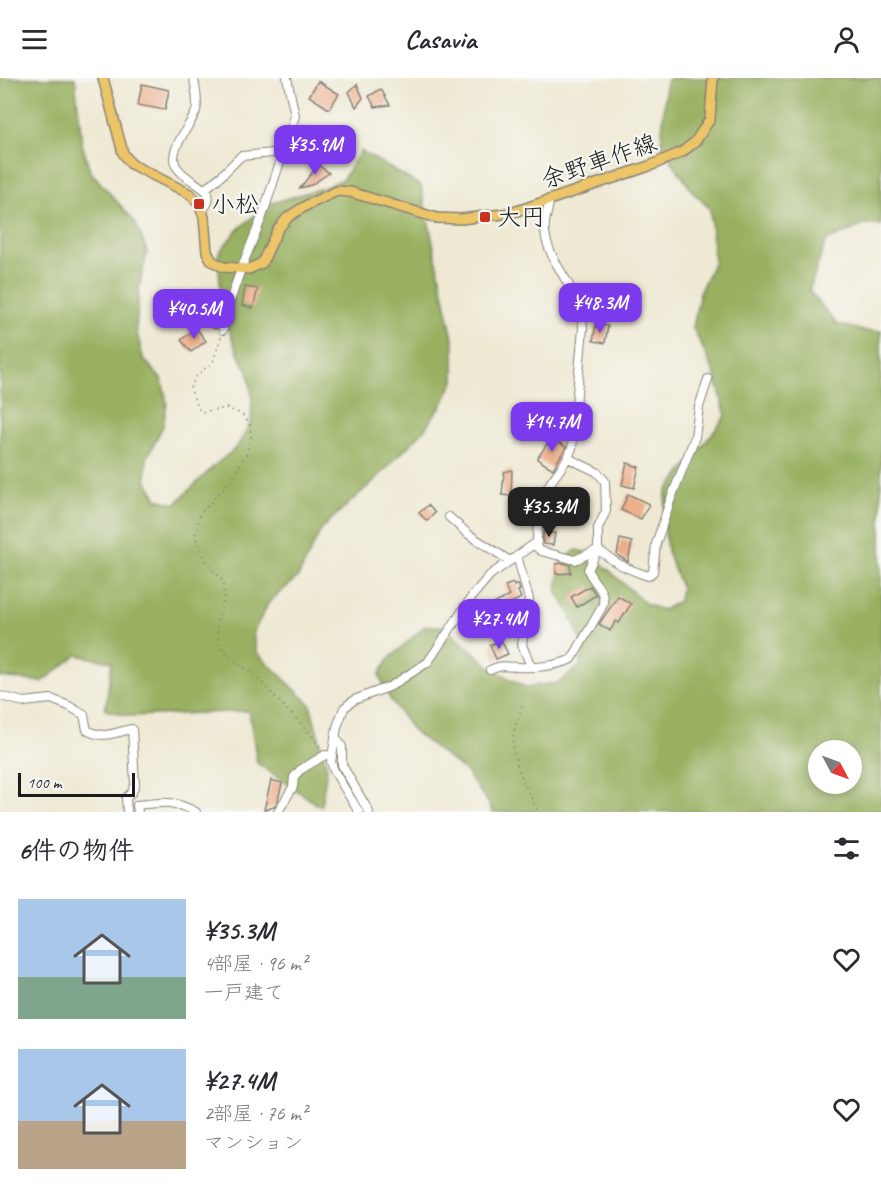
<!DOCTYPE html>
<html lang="ja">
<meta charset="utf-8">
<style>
:root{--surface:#fff;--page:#f7f7f7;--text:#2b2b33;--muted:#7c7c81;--accent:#7c3aed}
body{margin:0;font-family:Caveat,"Klee One",sans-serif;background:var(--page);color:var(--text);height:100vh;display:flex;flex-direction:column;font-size:22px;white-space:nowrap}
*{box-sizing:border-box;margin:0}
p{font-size:20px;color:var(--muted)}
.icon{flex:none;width:33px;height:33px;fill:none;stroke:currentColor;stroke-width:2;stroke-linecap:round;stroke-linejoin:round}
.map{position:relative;height:734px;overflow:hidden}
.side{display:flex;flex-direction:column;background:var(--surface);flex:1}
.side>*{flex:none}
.needle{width:39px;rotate:131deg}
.buttons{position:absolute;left:808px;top:662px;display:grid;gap:12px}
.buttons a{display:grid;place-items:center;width:54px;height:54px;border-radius:50%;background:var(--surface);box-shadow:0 3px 9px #0003;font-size:30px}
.scale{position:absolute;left:18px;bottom:15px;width:117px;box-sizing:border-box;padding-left:6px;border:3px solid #1c1c1c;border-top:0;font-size:16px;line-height:21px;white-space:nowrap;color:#1c1c1c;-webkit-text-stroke:4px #f6f6f2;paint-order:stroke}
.price{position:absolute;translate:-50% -51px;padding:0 14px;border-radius:12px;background:var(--accent);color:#fff;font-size:20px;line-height:39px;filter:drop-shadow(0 2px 3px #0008)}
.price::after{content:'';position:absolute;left:50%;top:36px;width:18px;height:14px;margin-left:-9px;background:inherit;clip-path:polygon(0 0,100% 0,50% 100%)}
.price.active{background:#222;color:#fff}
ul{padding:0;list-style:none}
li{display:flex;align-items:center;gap:18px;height:150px;padding:0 18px}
li span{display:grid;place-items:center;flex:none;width:168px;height:120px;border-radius:0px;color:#555}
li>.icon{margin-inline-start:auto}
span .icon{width:72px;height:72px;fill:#fffc;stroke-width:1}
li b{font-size:26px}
h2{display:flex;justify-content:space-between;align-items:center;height:72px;padding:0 18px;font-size:26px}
header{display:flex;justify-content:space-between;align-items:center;height:78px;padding:0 18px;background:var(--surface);font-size:27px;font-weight:700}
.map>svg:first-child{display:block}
.forest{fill:#98b060;stroke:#5a663e;stroke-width:1.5;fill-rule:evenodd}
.building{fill:#eeaf8b}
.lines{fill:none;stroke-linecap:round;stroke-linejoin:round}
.minor-casing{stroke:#868278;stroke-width:10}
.major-casing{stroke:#868278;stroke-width:12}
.path{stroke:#868278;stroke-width:1.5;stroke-dasharray:1.5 4.5;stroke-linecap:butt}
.minor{stroke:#fff;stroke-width:8}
.major{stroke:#edc569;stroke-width:9}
.poi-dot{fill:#c8321e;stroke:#f6f6f2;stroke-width:2}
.labels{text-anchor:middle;stroke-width:4.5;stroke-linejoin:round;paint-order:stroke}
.street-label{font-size:24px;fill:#1c1c1c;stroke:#f6f6f2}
.poi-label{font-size:24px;fill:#1c1c1c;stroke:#f6f6f2;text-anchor:start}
</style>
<header><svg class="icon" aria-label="menu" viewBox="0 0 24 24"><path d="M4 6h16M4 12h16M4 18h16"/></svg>Casavia<svg class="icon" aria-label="person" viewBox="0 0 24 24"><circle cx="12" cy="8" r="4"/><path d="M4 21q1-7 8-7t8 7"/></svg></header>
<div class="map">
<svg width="881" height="734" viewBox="0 0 881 734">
<rect width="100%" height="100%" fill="#f6f6f2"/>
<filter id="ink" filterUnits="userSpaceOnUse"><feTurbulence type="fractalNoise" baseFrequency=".0167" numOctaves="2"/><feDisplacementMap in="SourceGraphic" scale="12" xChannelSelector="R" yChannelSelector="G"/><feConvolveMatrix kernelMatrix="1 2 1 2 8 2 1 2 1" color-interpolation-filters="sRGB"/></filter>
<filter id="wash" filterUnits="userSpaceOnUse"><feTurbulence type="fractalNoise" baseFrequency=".008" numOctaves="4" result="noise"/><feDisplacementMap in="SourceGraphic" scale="24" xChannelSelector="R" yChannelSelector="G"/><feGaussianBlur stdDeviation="1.35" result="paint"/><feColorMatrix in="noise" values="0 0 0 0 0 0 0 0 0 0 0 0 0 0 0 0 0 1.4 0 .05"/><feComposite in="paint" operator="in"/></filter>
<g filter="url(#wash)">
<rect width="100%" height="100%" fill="#efe9d3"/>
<path class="forest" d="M0,0h75l7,66 8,27 45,51 12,29 -8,37 -3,41 7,29 19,22 5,23 -4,23 -16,32 -1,22 11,19 18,5 39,-38 23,-19 14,-24 1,-27 -4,-26 -8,-12 -18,-45 -4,-59 18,-23 33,-27 56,-17 18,-8 18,-28 60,35 33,158v37l-11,22 -20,28 -45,46 -56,51 -24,49 -29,25 -16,31 3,19 54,52 17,64 -6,39 -64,-44 -8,-52 -119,5 -25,-6 7,-48 -35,-7 -35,27 -42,-5z
M670,0h211v148l-15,-2 -40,17 -17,50 28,33 27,7h17v481h-389l-2,-7 -25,-34 -52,-40 -23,-32 -11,-24 9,-15 37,-34h18l51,44 31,17 33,-4 21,-16 6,-17 -17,-41 -11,-16 3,-30 16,-13 14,3 56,51 17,6 16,-9 2,-14 -14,-36 -3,-30 2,-29 60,-76 -12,-44 -21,-44 7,-37 14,-29 -4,-53 -18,-18 -31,-46 5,-62zM819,672h33v33h-33z"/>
<g id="blocks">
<path class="building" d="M318,3l21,13 -10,15 -20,-13z
M142,6l27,6 -4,20 -27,-5z
M357,6l6,14 -7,9 -7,-15z
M381,11l9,16 -15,2 -6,-11z
M300,48l16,5 -6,21 -16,-4z
M318,87l11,8 -18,12 -11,3z
M245,209l13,2 -5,19 -11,-3z
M597,216l2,14 -13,2 -2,-14z
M204,228l16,6 -4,17 -18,-7z
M596,246l12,2 -3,17 -12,-2z
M196,250l10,13 -15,11 -10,-12z
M551,360l15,9 -13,22 -16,-10z
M627,385l12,4 -5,21 -12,-3z
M512,392l-1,26 -9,-1 2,-23z
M628,416l21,10 -8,15 -20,-9z
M428,427l7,8 -8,8 -8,-8z
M543,454l12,1 -2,12 -10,-1z
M620,461l12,3 -4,20 -11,-7z
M564,485l6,2 1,8 -15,1v-10z
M513,505l1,3 4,-2 2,6 -2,1 3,7 -10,5 2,3 -23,11 -2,-10 21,-11 -4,-10z
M590,508l6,9 -19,12 -6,-10z
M618,518l13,8 -12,19 -3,-2 -6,10 -11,-7z
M501,562l7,14 -12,5 -6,-14z
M271,702l11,3 -4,17 -4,7 -10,3z"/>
</g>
</g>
<g filter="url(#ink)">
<use href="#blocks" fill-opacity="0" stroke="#868278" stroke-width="1.5"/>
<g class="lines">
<g class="minor-casing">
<path id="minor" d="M194,0c1,11 5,22 2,33 -5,14 -29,40 -20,55 7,12 23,17 32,27 2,8 -1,12 -6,18
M205,111l16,-13 20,-20 42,-4 30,7
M223,252l-1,-6 19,-55 21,-52 33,-101 -8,-38
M449,439l19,17 42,27
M534,467l7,6 34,9 22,-10c7,3 11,7 17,11 10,7 23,11 34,15l5,-4 3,-28 14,-43 25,-64 4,-30 9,-28
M517,478l12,43 -7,46 9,21
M490,592c13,-6 14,-3 28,-3 16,1 39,-1 54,-8l30,-52c6,-16 -9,-23 -14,-37l10,-22v-20l8,-17 -1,-30 -8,-9 -29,-14
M0,618l24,6 27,-3 18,7 15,9 3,15c16,10 28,2 45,-1l3,55 -3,8 -6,6 1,14
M335,658l7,11v18l27,47
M138,734l-1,-7c27,-3 35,-5 59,7
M278,734l15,-25 1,-10 6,-7 25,-15 7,1
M359,734l-25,-41 -3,-9 6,-35 7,-19 10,-8 37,-14 37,-24 45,-67 17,-20 47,-33c1,-20 0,-40 12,-57 8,-13 18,-22 23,-37l11,-120c-2,-39 -34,-62 -38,-96 -2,-11 4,-21 4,-32"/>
</g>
<g class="major-casing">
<path id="major" d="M103,0l20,75 8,11 59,30 9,10 5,13 3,35 5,9 11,6 26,2 13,-6 16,-34 10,-12 19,-12 30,-14 13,1 87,26 24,1 50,-6 141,-48 30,-13 13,-10 15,-23 3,-41"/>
</g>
<path class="path" d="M221,259l-8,25 -16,13 -7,13 10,24 26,-4 16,6 8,10 1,13 -4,16 -17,28 -30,33 -5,22 12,26 16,20 1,18 -7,22 1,21 8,10 30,24 55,57 10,15
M522,628c-2,10 -8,20 -9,31 -1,25 14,53 25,75"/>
<use href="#minor" class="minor"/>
<use href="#major" class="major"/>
</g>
</g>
<g class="poi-dot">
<rect x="193" y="120" width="12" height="12" rx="3"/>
<rect x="479" y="133" width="12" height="12" rx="3"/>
</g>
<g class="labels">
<g class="street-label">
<text transform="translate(599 83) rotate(-19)" y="8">余野車作線</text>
</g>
<g class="poi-label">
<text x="211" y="134">小松</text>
<text x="497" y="147">大円</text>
</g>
</g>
</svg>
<div class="buttons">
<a><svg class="needle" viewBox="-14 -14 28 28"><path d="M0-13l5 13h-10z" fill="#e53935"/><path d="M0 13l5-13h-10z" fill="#7c7c81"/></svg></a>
</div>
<div class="scale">100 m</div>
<b class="price" style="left:315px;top:98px">¥35.9M</b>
<b class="price" style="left:600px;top:256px">¥48.3M</b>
<b class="price" style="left:194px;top:262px">¥40.5M</b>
<b class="price" style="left:552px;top:375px">¥14.7M</b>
<b class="price active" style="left:549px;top:460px">¥35.3M</b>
<b class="price" style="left:499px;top:572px">¥27.4M</b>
</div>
<section class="side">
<h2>6件の物件<svg class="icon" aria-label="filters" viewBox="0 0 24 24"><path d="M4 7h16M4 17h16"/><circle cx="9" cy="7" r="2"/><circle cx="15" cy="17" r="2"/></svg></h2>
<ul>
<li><span style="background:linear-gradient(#a9c7e8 65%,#7fa58c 0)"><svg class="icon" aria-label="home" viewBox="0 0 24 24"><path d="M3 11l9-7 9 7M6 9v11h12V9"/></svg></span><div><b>¥35.3M</b><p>4部屋 · 96 m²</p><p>一戸建て</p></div><svg class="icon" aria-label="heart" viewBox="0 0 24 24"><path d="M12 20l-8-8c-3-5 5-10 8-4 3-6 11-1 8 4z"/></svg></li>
<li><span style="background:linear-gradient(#a9c7e8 60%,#b9a48a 0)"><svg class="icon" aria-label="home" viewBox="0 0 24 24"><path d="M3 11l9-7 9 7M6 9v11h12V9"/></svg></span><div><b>¥27.4M</b><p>2部屋 · 76 m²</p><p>マンション</p></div><svg class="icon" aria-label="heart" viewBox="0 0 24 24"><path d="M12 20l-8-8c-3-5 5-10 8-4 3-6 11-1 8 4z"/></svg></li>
</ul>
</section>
